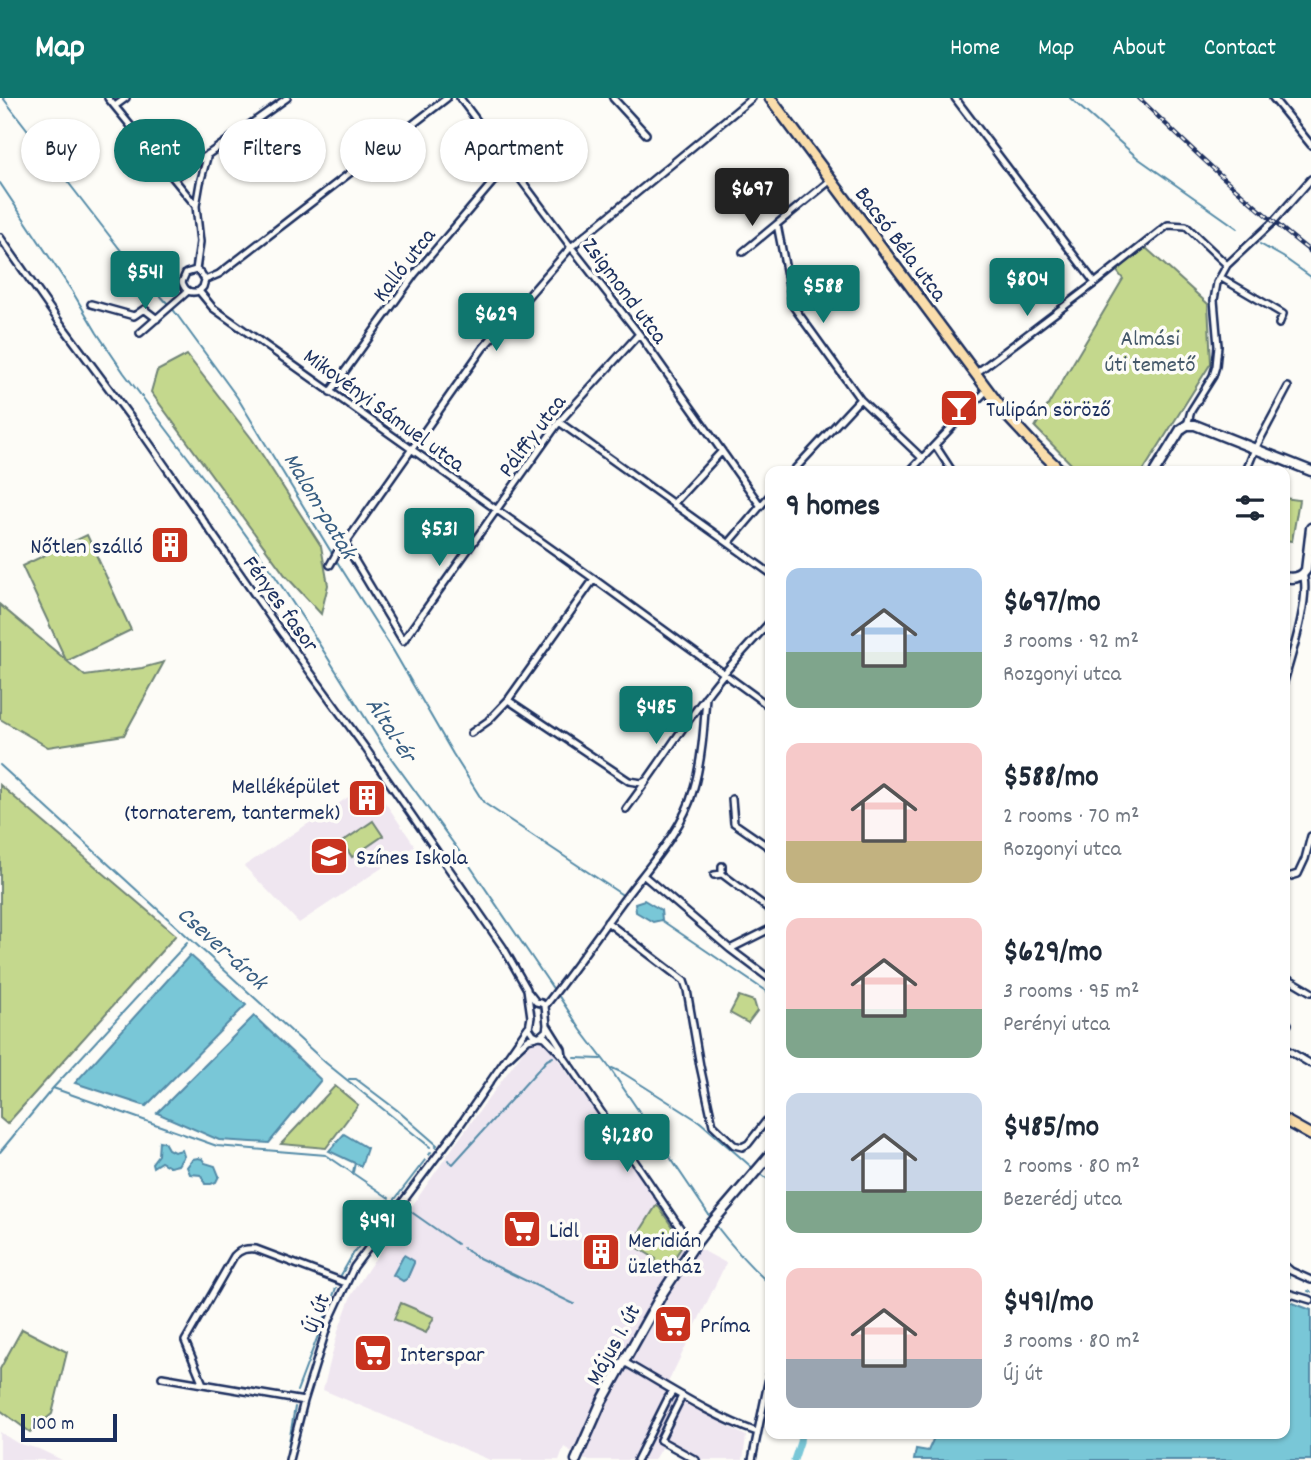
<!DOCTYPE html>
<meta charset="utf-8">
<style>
:root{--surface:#fff;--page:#f2f2f3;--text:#1f2937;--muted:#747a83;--accent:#0f766e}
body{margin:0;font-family:Dekko,sans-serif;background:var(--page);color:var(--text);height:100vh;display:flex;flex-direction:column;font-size:26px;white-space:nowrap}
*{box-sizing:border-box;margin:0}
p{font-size:23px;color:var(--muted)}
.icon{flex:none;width:38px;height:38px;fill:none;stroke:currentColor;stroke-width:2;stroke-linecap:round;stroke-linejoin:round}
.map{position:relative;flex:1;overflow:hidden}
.panel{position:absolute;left:765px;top:368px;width:525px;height:973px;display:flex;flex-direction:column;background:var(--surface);border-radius:14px;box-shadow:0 2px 5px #0004}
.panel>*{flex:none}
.guide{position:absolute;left:21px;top:21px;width:639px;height:63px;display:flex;gap:14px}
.scale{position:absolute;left:21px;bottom:18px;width:96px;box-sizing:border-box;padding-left:7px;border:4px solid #1b2f5e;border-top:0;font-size:19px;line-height:24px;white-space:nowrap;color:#1b2f5e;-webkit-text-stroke:5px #fdfcf7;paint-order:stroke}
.price{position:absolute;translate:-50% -60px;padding:0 16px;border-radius:7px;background:var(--accent);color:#fff;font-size:23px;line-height:46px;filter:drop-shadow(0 2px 4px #0008)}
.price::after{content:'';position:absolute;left:50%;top:42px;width:21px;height:16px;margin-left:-10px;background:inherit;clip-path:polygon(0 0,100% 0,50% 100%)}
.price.current{background:#222;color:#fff}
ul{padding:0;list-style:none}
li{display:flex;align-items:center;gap:21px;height:175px;padding:0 21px}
li span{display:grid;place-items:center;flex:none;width:196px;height:140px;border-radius:14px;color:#555}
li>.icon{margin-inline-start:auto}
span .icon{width:84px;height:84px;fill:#fffc;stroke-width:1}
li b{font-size:30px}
h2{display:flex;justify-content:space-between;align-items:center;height:84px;padding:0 21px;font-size:30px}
.pill{padding:0 24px;border-radius:32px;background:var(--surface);box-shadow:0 2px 5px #0004;font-size:24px;line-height:63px}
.pill.current{background:var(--accent);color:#fff}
header{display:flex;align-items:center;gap:42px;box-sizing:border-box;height:98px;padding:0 35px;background:var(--accent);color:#fff}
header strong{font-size:33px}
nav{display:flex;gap:38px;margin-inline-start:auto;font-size:24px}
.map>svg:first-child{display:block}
.built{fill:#efe6f0}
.green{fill:#c4d88d;stroke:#708476;stroke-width:2}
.water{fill:#79c7d7;stroke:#538aa7;stroke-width:2}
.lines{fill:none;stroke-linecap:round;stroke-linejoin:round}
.stream{stroke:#538aa7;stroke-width:2}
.canal{stroke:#79c7d7;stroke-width:7}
.street-casing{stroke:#1b2f5e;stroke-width:10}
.secondary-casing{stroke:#1b2f5e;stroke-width:13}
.primary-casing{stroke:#1b2f5e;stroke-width:14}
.street{stroke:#fdfcf7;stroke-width:5}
.secondary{stroke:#fdfcf7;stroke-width:8}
.primary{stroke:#faddab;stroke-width:9}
.rail-casing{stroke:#1b2f5e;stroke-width:4.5}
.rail{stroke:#fdfcf7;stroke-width:2;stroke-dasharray:5;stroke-linecap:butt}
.labels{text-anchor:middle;stroke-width:7;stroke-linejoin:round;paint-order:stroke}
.street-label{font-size:23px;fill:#1b2f5e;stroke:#fdfcf7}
.park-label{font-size:23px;fill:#45596a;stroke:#fdfcf7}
.poi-label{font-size:23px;fill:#1b2f5e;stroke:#fdfcf7;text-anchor:start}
.water-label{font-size:24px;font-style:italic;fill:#375d82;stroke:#fdfcf7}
</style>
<header>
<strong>Map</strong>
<nav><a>Home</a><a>Map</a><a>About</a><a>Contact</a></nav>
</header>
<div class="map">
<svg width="1311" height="1362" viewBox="0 0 1311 1362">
<rect width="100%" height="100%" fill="#fdfcf7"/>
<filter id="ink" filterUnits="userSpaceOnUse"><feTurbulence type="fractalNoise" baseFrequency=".0143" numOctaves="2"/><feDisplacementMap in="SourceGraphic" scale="14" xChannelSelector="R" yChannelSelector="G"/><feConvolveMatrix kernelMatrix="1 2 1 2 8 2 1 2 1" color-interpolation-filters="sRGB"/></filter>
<g filter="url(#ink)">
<path class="built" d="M371,684l44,64 -116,77 -55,-57z
M538,933l149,211 39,21 -62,128 82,45 -3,24h-54l-27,-14 -8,14h-69l-21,-13 -5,13h-69l-167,-70 15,-59 13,-35 17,-27 83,-119z
M0,1334l17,11 22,6 23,11h-62z"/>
<path class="green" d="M1146,150l62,56 3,59 -68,108h-65l-43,-44 88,-148 -7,-9z
M187,257l65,84 69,107 7,39 -7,29 -36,-39 -134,-183 6,-21z
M1284,400l15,2 -7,41 -7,-1z
M87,437l44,95 -64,31 18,15 57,-8 22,-6 -40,73 -76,12 -48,-28v-114l66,55 -44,-94z
M0,687l176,150 -169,189 -7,-6z
M373,723l10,15 -31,21 -10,-15z
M739,898l15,5 3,10 -9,12 -18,-10z
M335,988l23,19 -32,43 -45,-4z
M656,1108l3,1 23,35 -1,6 -17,25 -11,-6 3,-8 -24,-15z
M401,1205l33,14 -8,16 -32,-14z
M22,1231l45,23 -15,62 -22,18 -30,-22v-41z"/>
<path class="water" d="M644,802l17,10 1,10 -9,2 -17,-10 -1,-9z
M190,857l56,50 -100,101 -71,-23z
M254,918l67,64 -52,63 -50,-3 -62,-27z
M344,1036l23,14 -6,18 -32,-15z
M159,1043l5,1 4,7 6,3 8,-2 2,6 -6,9 -8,2 -9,-5 -8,5 -1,-4 6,-8z
M198,1060l4,1 3,4 10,3 4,10 -3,6 -5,2h-6l-4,-9 -11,-1 -3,-7 6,-8z
M404,1157l10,6v2l-7,16 -4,2 -10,-6z
M1285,1202l26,10v150h-397l2,-11 12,2 8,-18h348z"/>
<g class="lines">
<path class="stream" d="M3,0l126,163 39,43
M1070,0l69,61 98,69
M0,85l72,108 25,42 27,40 106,140 41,57 35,53 80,128 84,115 84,124
M1260,146l23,13 28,20
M172,210l65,89 96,158
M336,462l57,90 60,104 31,49 140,93
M0,667l326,298 104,84
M661,822l109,74
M558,897l23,35 28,37 102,151
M575,960l26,1
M612,970l11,5 77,49 55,48
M349,981h7l41,31 40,35 -2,2
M53,990l164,58 109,9 63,43
M0,1054l53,-64 134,-145
M429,1057l2,-3
M448,1062l5,4 94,-104 6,-3
M353,1074l2,-9
M760,1075l10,8
M410,1113l47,33
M714,1125c17,22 35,43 56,61
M463,1150l14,9 97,47
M1284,1175l5,4
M340,1179l13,-23 72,-94
M1308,1193l3,1
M297,1293l39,-103
M286,1362l9,-53"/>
<path class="canal" d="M794,1362l6,-18 1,-9"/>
<g class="street-casing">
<path id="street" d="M108,0l88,108
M460,0l111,149 68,87 121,171
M613,0l33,36
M955,0l140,185
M1273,0l38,47
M115,8l11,-8
M175,80l112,-80
M831,82l-54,44 16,82 67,93 62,59
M0,139l58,83 87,117 126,181 95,131 137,198 24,42 4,28 -2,11 4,6 4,2
M743,154l34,-28
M196,172l4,-28 -4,-36 4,-23 8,-29
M196,172l-10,3 -4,9c3,9 8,12 17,9
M196,172l5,3 4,7 -2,7 -4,4
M1220,179l63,37 -4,10
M205,182l14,-6 228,-176
M199,193l14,17 381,271 176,128
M91,206l43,12 10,-7 13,10
M140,235l48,-42
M975,276l120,-91 73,-58 18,1 41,39
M330,294l84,-117 95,-112
M559,324l211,151
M1187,327l4,-14 22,-35 3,-10 2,-20 -4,-46 3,-17 10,-18 46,-43 38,-43
M935,347l17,26
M793,373l67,-72
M910,373l77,-81
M1246,373l9,-22 33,-62
M673,406l49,-53
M729,445l41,-48
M345,446l58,97 156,-219 80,-88
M330,467l9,-16 6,-5 138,-196 88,-101 181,-149
M1284,584c7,-25 27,-86 19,-108
M508,602l121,81 13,2 5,-3
M471,635l17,-12 20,-21 86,-121
M732,701l2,24 36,25
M626,711c28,-37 53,-77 81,-114 19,-26 41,-49 63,-73
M722,776l48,36
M643,777l87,74 40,30
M714,777l8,-1v-8
M1284,778l4,1 10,-3 7,-15 6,-23
M607,824l77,59 3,9 13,76 13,59 21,20 8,2 6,-3 18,-23
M730,851l40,-20
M1284,878l27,16
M529,895l7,9 5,1 4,3
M545,908c29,-36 55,-75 83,-112 22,-29 56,-67 65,-103 9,-30 11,-63 13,-95
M1284,924l4,2 -4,6
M547,927l15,24 1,7
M540,938l5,1 18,19 130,191
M1284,950l27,16
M508,960l20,-19 12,-3 6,-5 1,-6 -2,-19
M1284,1167l7,6 20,9
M1284,1194l27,8
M624,1264c43,24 85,53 133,70
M162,1279l41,7
M682,1298l-22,44 36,20
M304,1303l-101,-17 -18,-43 49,-85c7,-7 13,-8 22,-7l90,34
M289,1362l15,-59 25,-80 25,-54 104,-139 70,-101
M637,1362l31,-62 5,-7
M752,1362l18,-87"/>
</g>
<g class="secondary-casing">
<path id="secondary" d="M1155,373l26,-42 6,-4h8l116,46
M1284,479c9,2 17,1 22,-7l5,-42
M576,1362l26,-59 61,-109 30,-45 17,-22 60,-70"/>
</g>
<g class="primary-casing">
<path id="primary" d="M770,0l238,319 27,29 26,25
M1284,1022l27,15"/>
</g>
<use href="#street" class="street"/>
<use href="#secondary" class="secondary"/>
<use href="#primary" class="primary"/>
<g class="rail-casing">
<path id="rail" d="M1139,0c55,54 112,107 172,154"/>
</g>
<use href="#rail" class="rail"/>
</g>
</g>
<defs>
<g id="bar-square" transform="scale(2.0125)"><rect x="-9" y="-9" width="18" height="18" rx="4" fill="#c8321e" stroke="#fdfcf7"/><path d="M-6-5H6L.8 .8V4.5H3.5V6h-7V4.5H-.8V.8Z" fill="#fff"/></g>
<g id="building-square" transform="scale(2.0125)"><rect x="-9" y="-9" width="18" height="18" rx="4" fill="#c8321e" stroke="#fdfcf7"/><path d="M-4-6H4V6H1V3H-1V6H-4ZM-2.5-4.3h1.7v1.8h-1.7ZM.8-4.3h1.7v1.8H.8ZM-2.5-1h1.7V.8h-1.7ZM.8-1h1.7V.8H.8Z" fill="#fff"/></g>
<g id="school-square" transform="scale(2.0125)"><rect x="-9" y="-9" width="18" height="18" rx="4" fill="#c8321e" stroke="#fdfcf7"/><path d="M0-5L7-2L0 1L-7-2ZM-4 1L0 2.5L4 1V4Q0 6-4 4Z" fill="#fff"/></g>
<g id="supermarket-square" transform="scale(2.0125)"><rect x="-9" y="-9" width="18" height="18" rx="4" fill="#c8321e" stroke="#fdfcf7"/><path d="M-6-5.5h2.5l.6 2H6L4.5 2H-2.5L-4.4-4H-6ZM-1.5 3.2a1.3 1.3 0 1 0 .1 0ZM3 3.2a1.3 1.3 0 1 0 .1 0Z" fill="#fff"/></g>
</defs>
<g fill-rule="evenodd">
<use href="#bar-square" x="959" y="310"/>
<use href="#building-square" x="170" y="447"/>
<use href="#building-square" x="367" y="700"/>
<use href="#school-square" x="329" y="758"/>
<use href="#supermarket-square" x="522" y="1131"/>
<use href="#building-square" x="601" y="1154"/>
<use href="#supermarket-square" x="673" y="1226"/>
<use href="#supermarket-square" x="373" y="1255"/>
</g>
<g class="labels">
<g class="street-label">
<text transform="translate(902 145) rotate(53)" y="8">Bacsó Béla utca</text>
<text transform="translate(403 166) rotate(-52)" y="8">Kalló utca</text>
<text transform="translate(626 192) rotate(53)" y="8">Zsigmond utca</text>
<text transform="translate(385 311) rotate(36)" y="8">Mikovényi Sámuel utca</text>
<text transform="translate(531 337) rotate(-53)" y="8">Pálffy utca</text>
<text transform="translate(282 505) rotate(54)" y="8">Fényes fasor</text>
<text transform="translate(315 1215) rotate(-69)" y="8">Új út</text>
<text transform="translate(612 1246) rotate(-61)" y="8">Május 1. út</text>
</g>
<g class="park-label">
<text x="1150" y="247">Almási<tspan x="1150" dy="26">úti temető</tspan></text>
</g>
<g class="poi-label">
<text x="986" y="318">Tulipán söröző</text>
<text x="143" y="455" text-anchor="end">Nőtlen szálló</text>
<text x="340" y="695" text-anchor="end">Melléképület<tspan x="340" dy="26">(tornaterem, tantermek)</tspan></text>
<text x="356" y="766">Színes Iskola</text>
<text x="549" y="1139">Lidl</text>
<text x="628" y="1149">Meridián<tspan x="628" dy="26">üzletház</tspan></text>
<text x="700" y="1234">Príma</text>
<text x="400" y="1263">Interspar</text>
</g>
<g class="water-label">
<text transform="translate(321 407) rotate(59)" y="8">Malom-patak</text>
<text transform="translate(392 631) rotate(57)" y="8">Által-ér</text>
<text transform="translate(223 849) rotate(42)" y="8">Csever-árok</text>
</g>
</g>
</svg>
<div class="scale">100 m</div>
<b class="price current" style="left:752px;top:130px">$697</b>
<b class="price" style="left:145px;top:213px">$541</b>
<b class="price" style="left:1027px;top:220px">$804</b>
<b class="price" style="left:823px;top:227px">$588</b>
<b class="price" style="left:496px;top:255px">$629</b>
<b class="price" style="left:439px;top:470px">$531</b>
<b class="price" style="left:656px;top:648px">$485</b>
<b class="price" style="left:627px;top:1076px">$1,280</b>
<b class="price" style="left:377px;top:1162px">$491</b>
<div class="guide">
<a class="pill">Buy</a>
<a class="pill current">Rent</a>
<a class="pill">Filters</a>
<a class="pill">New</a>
<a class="pill">Apartment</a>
</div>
<section class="panel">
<h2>9 homes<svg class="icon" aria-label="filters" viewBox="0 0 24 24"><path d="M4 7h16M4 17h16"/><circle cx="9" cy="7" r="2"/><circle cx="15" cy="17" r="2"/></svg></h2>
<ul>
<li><span style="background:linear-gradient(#a9c7e8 60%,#7fa58c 0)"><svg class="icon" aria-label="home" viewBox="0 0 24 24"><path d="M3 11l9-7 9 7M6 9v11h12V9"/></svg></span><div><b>$697/mo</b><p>3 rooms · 92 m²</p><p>Rozgonyi utca</p></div></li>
<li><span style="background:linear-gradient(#f6c9c9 70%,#c2b280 0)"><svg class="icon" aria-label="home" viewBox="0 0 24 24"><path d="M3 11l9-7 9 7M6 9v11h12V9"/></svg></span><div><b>$588/mo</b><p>2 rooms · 70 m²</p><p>Rozgonyi utca</p></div></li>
<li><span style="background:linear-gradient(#f6c9c9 65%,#7fa58c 0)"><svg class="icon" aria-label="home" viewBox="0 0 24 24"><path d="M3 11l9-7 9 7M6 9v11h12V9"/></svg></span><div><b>$629/mo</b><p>3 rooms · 95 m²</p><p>Perényi utca</p></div></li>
<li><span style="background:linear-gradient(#c9d6e8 70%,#7fa58c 0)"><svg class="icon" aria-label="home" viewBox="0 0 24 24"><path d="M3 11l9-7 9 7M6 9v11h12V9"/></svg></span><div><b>$485/mo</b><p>2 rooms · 80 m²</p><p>Bezerédj utca</p></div></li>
<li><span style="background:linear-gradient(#f6c9c9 65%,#9aa5b1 0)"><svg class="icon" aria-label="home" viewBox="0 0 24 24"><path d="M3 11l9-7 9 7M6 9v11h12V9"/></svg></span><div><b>$491/mo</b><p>3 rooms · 80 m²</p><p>Új út</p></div></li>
</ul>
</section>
</div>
